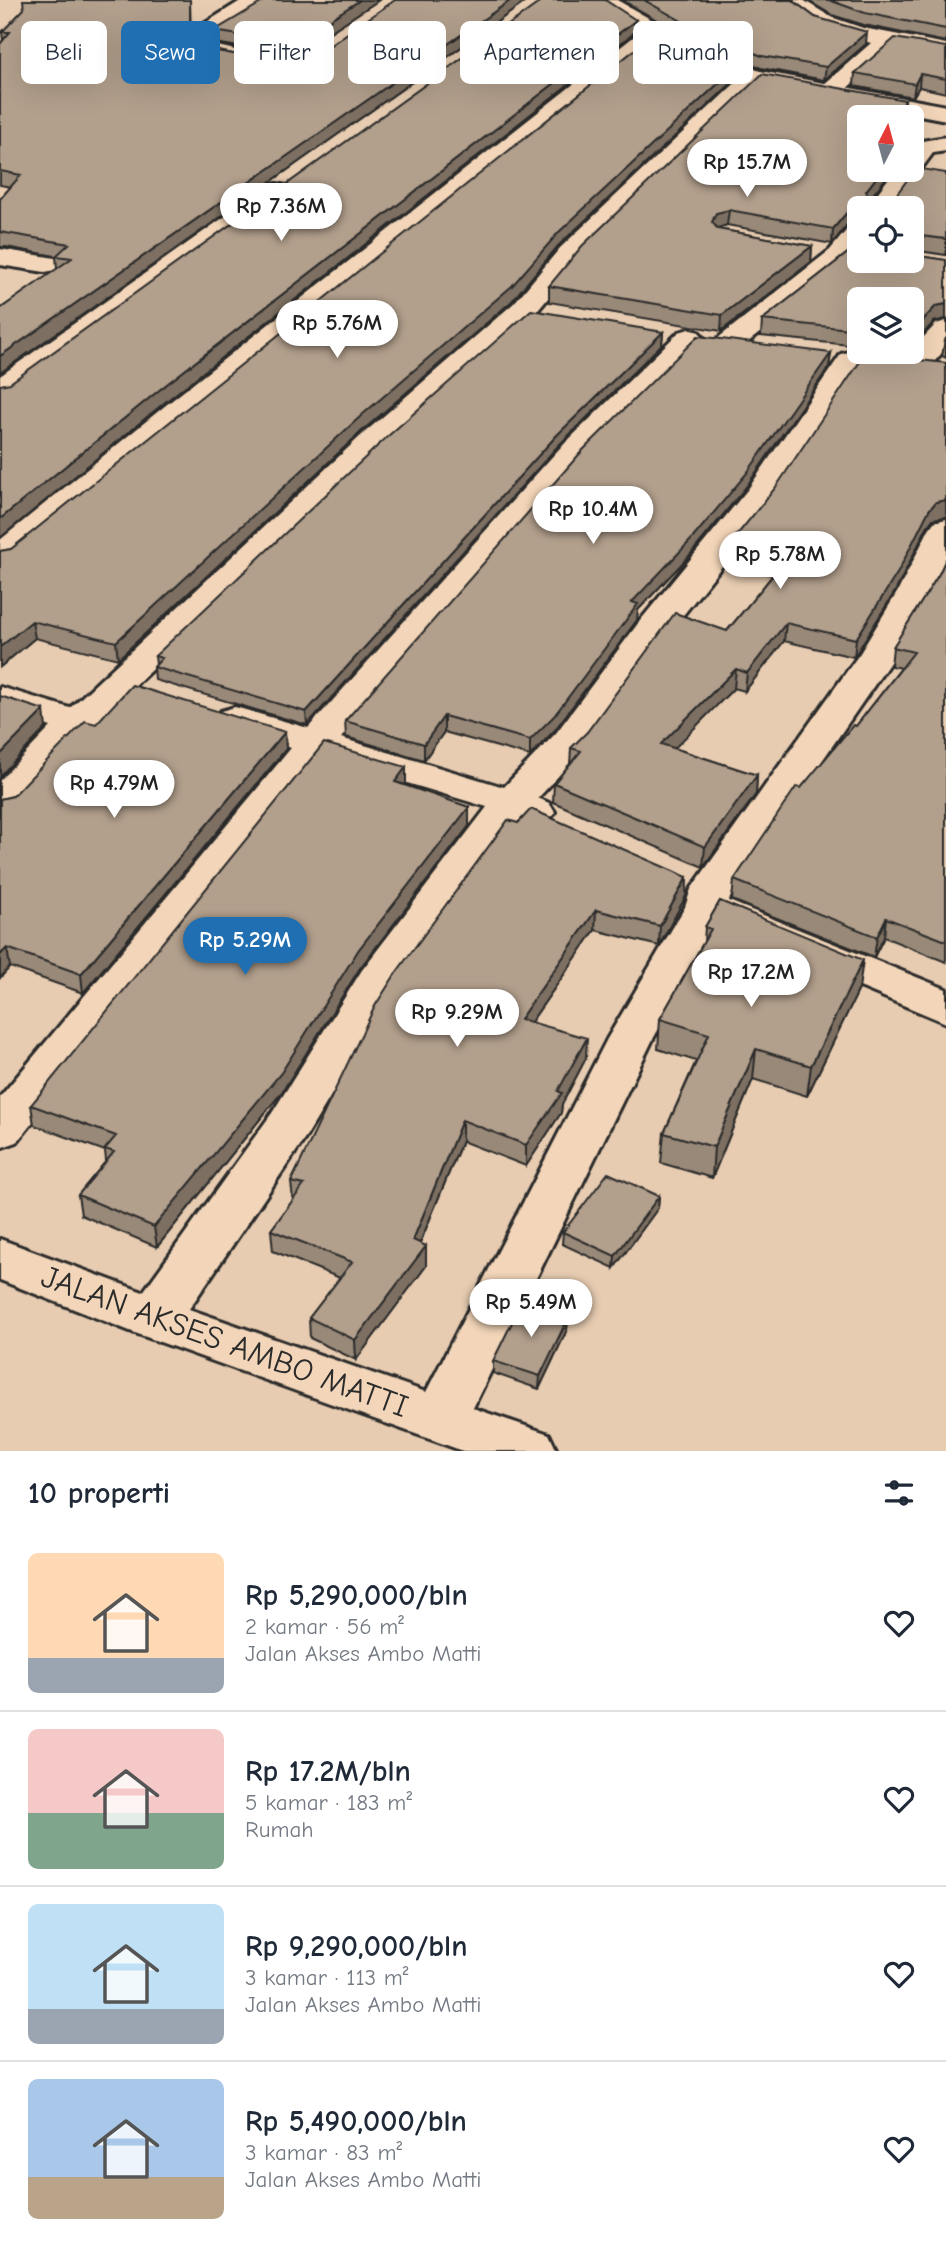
<!DOCTYPE html>
<html lang="id">
<meta charset="utf-8">
<style>
:root{--surface:#fff;--page:#f6f6f7;--text:#1f2937;--muted:#747a83;--line:#e0e1e3;--accent:#1f6fb2}
body{margin:0;font-family:"Comic Neue",sans-serif;background:var(--page);color:var(--text);height:100vh;display:flex;flex-direction:column;font-size:26px;white-space:nowrap}
*{box-sizing:border-box;margin:0}
p{font-size:23px;color:var(--muted)}
.icon{flex:none;width:38px;height:38px;fill:none;stroke:currentColor;stroke-width:2;stroke-linecap:round;stroke-linejoin:round}
.map{position:relative;height:1451px;overflow:hidden}
.side{display:flex;flex-direction:column;background:var(--surface);flex:1}
.side>*{flex:none}
.hud{position:absolute;left:21px;top:21px;width:905px;height:63px;display:flex;gap:14px}
.needle{width:46px;rotate:6deg}
.controls{position:absolute;left:847px;top:105px;display:grid;gap:14px}
.controls a{display:grid;place-items:center;width:77px;height:77px;border-radius:10px;background:var(--surface);box-shadow:0 7px 28px #0002;font-size:35px}
.price{position:absolute;translate:-50% -60px;padding:0 16px;border-radius:24px;background:#fff;color:#222;font-size:23px;line-height:46px;filter:drop-shadow(0 2px 4px #0008)}
.price::after{content:'';position:absolute;left:50%;top:42px;width:21px;height:16px;margin-left:-10px;background:inherit;clip-path:polygon(0 0,100% 0,50% 100%)}
.price.selected{background:var(--accent);color:#fff}
ul{padding:0;list-style:none}
li{display:flex;align-items:center;gap:21px;height:175px;padding:0 28px}
li+li{border-top:2px solid var(--line)}
li span{display:grid;place-items:center;flex:none;width:196px;height:140px;border-radius:10px;color:#555}
li>.icon{margin-inline-start:auto}
span .icon{width:84px;height:84px;fill:#fffc;stroke-width:1}
li b{font-size:30px}
h2{display:flex;justify-content:space-between;align-items:center;height:84px;padding:0 28px;font-size:30px}
.tag{padding:0 24px;border-radius:10px;background:var(--surface);box-shadow:0 7px 28px #0002;font-size:24px;line-height:63px}
.tag.selected{background:var(--accent);color:#fff}
.map>svg:first-child{display:block}
.lines{fill:none;stroke-linecap:round;stroke-linejoin:round}
.street-casing{stroke:#2b2b2b;stroke-width:6}
.highway-casing{stroke:#2b2b2b;stroke-width:6}
.street{fill:#f3d6b9;fill-rule:evenodd}
.highway{fill:#f3d6b9;fill-rule:evenodd}
.wall{fill:#998978;stroke:#2b2b2b;stroke-width:2}
.shaded-wall{fill:#7d6f62;stroke:#2b2b2b;stroke-width:2}
.building{fill:#b29f8c;stroke:#2b2b2b;stroke-width:2}
.labels{text-anchor:middle;stroke-width:5;stroke-linejoin:round;paint-order:stroke}
.near-street-label{font-size:32px;fill:#2b2b2b;stroke:#f3d6b9}
</style>
<div class="map">
<svg width="946" height="1451" viewBox="0 0 946 1451">
<rect width="100%" height="100%" fill="#e7ccb1"/>
<filter id="ink" filterUnits="userSpaceOnUse"><feTurbulence type="fractalNoise" baseFrequency=".0143" numOctaves="2"/><feDisplacementMap in="SourceGraphic" scale="14" xChannelSelector="R" yChannelSelector="G"/><feConvolveMatrix kernelMatrix="1 2 1 2 8 2 1 2 1" color-interpolation-filters="sRGB"/></filter>
<g filter="url(#ink)">
<g class="lines">
<g class="street-casing">
<path id="street" d="M242,0h26l-53,37 -6,7 48,11 3,5 -3,5 -8,2 -57,-13 -5,-10 12,-17z
M777,0h26l28,17 32,11 83,16v14l-53,-10 -55,48h-16l-4,-5 4,-5 49,-43 -56,-16z
M654,25l8,2 3,5 -3,5 -474,382 -176,145 -12,3v-27l166,-135 480,-378z
M755,70l8,2 4,5 -4,5 -183,178 -46,55 -148,132 -257,244 -115,121 -14,3v-35l51,-53 -51,-17v-23l70,21 294,-275 150,-130 46,-55 187,-176z
M946,137v14l-13,2 -41,55h-26l29,-38h17v-22l4,-6z
M277,184l9,2 4,6 -4,6 -275,199 -11,2v-23l268,-190z
M859,225v25l-9,12 -112,88 -10,3 -10,-3 -5,-6 5,-6 112,-88 19,-23z
M0,249l55,9 4,6 -4,6 -10,2 -45,-7z
M946,321v27c-13,15 -21,29 -43,23l-4,-6 4,-6 33,-35z
M689,329l10,3 5,6 -5,6 -118,119 -240,275 163,49 52,-54 83,-111 109,-133 93,-135 11,-3 11,3 4,6 -95,143 -107,135 -81,111 -46,49 11,5 6,9 -6,9 -14,4 -16,-5 -125,171 -88,146 -117,172 237,83 181,-353 78,-132 6,-18 169,-236 38,-62 31,-62 5,-7 12,-3v46l-12,26 -39,64 -162,235 -4,11 217,88v34l-230,-96 -63,112 -180,369 76,26 8,17h-94l-328,-118 -135,-53v-41l143,53 129,-179 90,-143 125,-163 -163,-49 -307,384 -17,6v-51l291,-349 -70,-21 -5,-8 5,-8 14,-4 73,21 251,-279 120,-117z"/>
</g>
<g class="highway-casing">
<path id="highway" d="M591,0h26l86,49 57,22 186,35v14l-199,-38 -79,-33 -55,-33z"/>
</g>
<use href="#street" class="street"/>
<use href="#highway" class="highway"/>
</g>
<path class="wall" d="M379,0l-86,56 -78,-13 -1,-12z
M528,0l-528,373v-64l57,-40 -1,-13 -56,-10v1v-48l11,-12 -11,-2v-141l3,-4 -1,-8 22,-23 167,26 -2,5 7,7 90,17 23,-4z
M622,0h170l23,17 51,27 -42,36 -63,-12 -57,-21z
M807,0h139v42l-82,-17 -32,-10z
M946,47v46l-27,-6 -6,10 -59,-11 1,-13z
M735,80l-177,166 -46,55 -150,130 -244,228 -83,-21 -35,29v-116l11,-2z
M905,100l-2,15 -44,55h28l-1,8 -14,17h24l50,-22v82l-34,-5v2v-44h-53v15l-12,2 -15,19 -105,-19 -10,3 1,1 94,17 -1,16 -90,69 -172,-29v-16z
M859,240v21h53v-6l34,5v59l-12,3 -22,24v-47h-53v47l-98,-10 1,-16 92,-72z
M663,332l-1,12 -105,103 -250,278 -152,-45 -1,-13 2,-2 -1,-9z
M946,338v20l-4,-2 3,-16z
M831,353l-2,14 -83,120 -56,68 -52,55 -1,10 -83,111 -24,25 -86,-24 -20,28 -78,-23 -1,-16z
M933,519l-6,8 -31,63 -42,67 -70,-16 -39,50 -11,-3 -60,60 83,27 -1,19 -53,73 -150,-65 1,-19 16,-19 1,-16 156,-117 46,-56 -46,-11 1,-18z
M946,559v403l-62,-25 -10,20 -142,-57 2,-20 67,-92 55,-62 45,-58 -10,-2 2,-19 46,-73z
M96,724l189,8 1,17 -203,244 -73,-26 -10,11v-179l13,-3z
M406,786l63,21v19l-109,142 -78,124 -125,155 -76,-32 -3,-20 28,-34 -1,-10 -71,-26 -3,-20z
M687,877l-1,19 -27,50 -64,-16 -64,92 55,36 -24,46 -1,9 -35,53 -64,-25 -42,102 6,23 -70,94 -46,-22 -1,-20 31,-40 -67,-27 -2,-21 22,-30 -2,-18 105,-209z
M720,901l139,88 -52,107 -54,-17 -41,99 -51,-15 3,-30 32,-72 -38,-12 2,-30 44,-77 1,-15z
M659,1196l-1,12 -44,60 -52,-24 1,-12z
M568,1318l-1,12 -28,59 -46,-16v-12z"/>
<path class="shaded-wall" d="M190,0l1,35 -6,14 -1,-13z
M360,0h19l-86,56 -1,-12z
M511,0h17l-528,373v-17z
M636,20l-1,12 -471,371 -164,135v-19l163,-132z
M867,32l-1,12 -42,36 2,-13z
M736,67l-1,13 -177,166 -46,55 -150,130 -244,228 -2,-17z
M920,74l-1,13 -6,10 2,-13z
M905,100l-2,15 -1,2h-6z
M882,170h5l-1,8 -22,28 2,-15z
M860,207l-2,15 -11,3 -15,19 1,-15 16,-19z
M729,210l-2,15 -12,4 -3,-7 4,-9z
M812,246l-1,16 -90,69 1,-16z
M946,304v15l-12,3 -22,24v-14l24,-26z
M663,332l-1,12 -105,103 -250,278 -1,-13 251,-277z
M831,353l-2,14 -83,120 -56,68 -52,55 -1,10 -83,111 -24,25v-16l102,-138z
M946,500v17l-13,2 -6,8 -31,63 -42,67 2,-18 73,-129 7,-8z
M32,621l3,17 -35,29v-20z
M786,623l-2,18 -39,50 2,-18z
M736,669l-2,19 -74,75 1,-19z
M44,710l2,18 -46,48v-21z
M444,716v16l-20,28v-16z
M285,732l1,17 -203,244 -2,-19z
M406,767v18l-11,-3z
M757,775l-1,19 -53,73 2,-20z
M469,807v19l-109,142 -78,124 -125,155 -3,-20 205,-278z
M687,877l-1,19 -27,50 1,-20z
M596,910l-1,20 -76,109 1,-20z
M886,918l-2,19 -10,20 3,-20z
M7,948l3,19 -10,11v-23z
M863,960l-4,29 -52,107 4,-30z
M587,1038l-1,20 -24,46 -1,9 -35,53v-21z
M756,1049l-3,30 -41,99 2,-31z
M462,1120v21l-49,119v-20z
M659,1196l-1,12 -44,60 1,-12z
M426,1246v20l-70,94 -1,-20z
M568,1318l-1,12 -28,59 1,-13z"/>
<path class="building" d="M23,0h167v23l-6,13 12,11 90,17 23,-4 86,-60h116l-511,356v-47l72,-51 -16,-2 13,-12 -69,-12v-33l21,-24 -21,-4v-127l10,-12h-8l22,-23z
M266,0h94l-68,44 -78,-13z
M543,0h62l31,20 -473,367 -163,132v-134l10,-2z
M644,0h148l23,17 52,15 -41,35 -64,-11 -57,-22z
M829,0h117v29l-81,-16z
M657,32l79,35 -177,165 -47,54 -150,129 -246,227 -84,-21 -32,26v-96l11,-2z
M895,38l51,9v32l-26,-5 -5,10 -60,-11z
M762,74l143,26 -9,17h-37v53h23l-16,21 2,5 28,-1 20,-27 30,5v66l-32,-4 -2,7v-34l-52,-1 -11,3 -16,19 -104,-19 -13,3 -4,9 6,7 94,17 -90,69 -173,-29 33,-40z
M859,240v21h53v-6l34,5v44l-10,2 -24,26v-33h-53v31l-97,-10 92,-72z
M531,310l132,22 -106,103 -251,277 -152,-45 8,-9 -7,-2 232,-219z
M698,336l133,17 -84,120 -56,67 -59,62 6,2 -84,112 -24,24 -86,-24 -20,28 -79,-23 238,-271z
M865,354l81,9v137l-10,2 -7,8 -31,62 -42,67 -70,-16 -39,50 -11,-4 -75,75 96,31 -52,72 -151,-64 27,-32 -10,-3 16,-16 88,-119 52,18 59,-72 -58,-13 48,-59z
M946,559v382l-60,-23 -9,19 -143,-57 62,-93 5,1 52,-63 3,1 58,-74 -21,-5 46,-73z
M132,685l153,47 -204,242 -74,-26 -7,7v-156l13,-3 72,-75 11,3z
M0,696l44,14 -44,45z
M324,743l82,24 -11,15 74,25 -110,142 -78,124 -127,154 -76,-32 36,-43 -9,-3 11,-13 -85,-31z
M531,809l156,68 -27,49 -64,-16 -76,109 67,19 -29,53 4,2 -36,52 -64,-25 -49,120 13,6 -71,94 -46,-22 43,-56 -81,-32 33,-45 -13,-3 84,-176 21,-33 112,-153 10,3z
M720,901l143,59 -52,106 -55,-17 -42,98 -50,-14 45,-99 -49,-15 51,-90 -6,-2z
M608,1173l51,23 -44,60 -52,-24z
M522,1302l46,16 -28,58 -47,-15z"/>
</g>
<g class="labels">
<g class="near-street-label">
<text transform="translate(225 1341) rotate(20)" y="11">JALAN AKSES AMBO MATTI</text>
</g>
</g>
</svg>
<div class="controls">
<a><svg class="needle" viewBox="-14 -14 28 28"><path d="M0-13l5 13h-10z" fill="#e53935"/><path d="M0 13l5-13h-10z" fill="#747a83"/></svg></a>
<a><svg class="icon" aria-label="locate" viewBox="0 0 24 24"><circle cx="12" cy="12" r="6"/><path d="M12 2v4M12 18v4M2 12h4M18 12h4"/></svg></a>
<a><svg class="icon" aria-label="layers" viewBox="0 0 24 24"><path d="M12 4l9 5-9 5-9-5zM3 14l9 5 9-5"/></svg></a>
</div>
<b class="price" style="left:747px;top:199px">Rp 15.7M</b>
<b class="price" style="left:281px;top:243px">Rp 7.36M</b>
<b class="price" style="left:337px;top:360px">Rp 5.76M</b>
<b class="price" style="left:593px;top:546px">Rp 10.4M</b>
<b class="price" style="left:780px;top:591px">Rp 5.78M</b>
<b class="price" style="left:114px;top:820px">Rp 4.79M</b>
<b class="price selected" style="left:245px;top:977px">Rp 5.29M</b>
<b class="price" style="left:751px;top:1009px">Rp 17.2M</b>
<b class="price" style="left:457px;top:1049px">Rp 9.29M</b>
<b class="price" style="left:531px;top:1339px">Rp 5.49M</b>
<div class="hud">
<a class="tag">Beli</a>
<a class="tag selected">Sewa</a>
<a class="tag">Filter</a>
<a class="tag">Baru</a>
<a class="tag">Apartemen</a>
<a class="tag">Rumah</a>
</div>
</div>
<section class="side">
<h2>10 properti<svg class="icon" aria-label="filters" viewBox="0 0 24 24"><path d="M4 7h16M4 17h16"/><circle cx="9" cy="7" r="2"/><circle cx="15" cy="17" r="2"/></svg></h2>
<ul>
<li><span style="background:linear-gradient(#ffd9b3 75%,#9aa5b1 0)"><svg class="icon" aria-label="home" viewBox="0 0 24 24"><path d="M3 11l9-7 9 7M6 9v11h12V9"/></svg></span><div><b>Rp 5,290,000/bln</b><p>2 kamar · 56 m²</p><p>Jalan Akses Ambo Matti</p></div><svg class="icon" aria-label="heart" viewBox="0 0 24 24"><path d="M12 20l-8-8c-3-5 5-10 8-4 3-6 11-1 8 4z"/></svg></li>
<li><span style="background:linear-gradient(#f6c9c9 60%,#7fa58c 0)"><svg class="icon" aria-label="home" viewBox="0 0 24 24"><path d="M3 11l9-7 9 7M6 9v11h12V9"/></svg></span><div><b>Rp 17.2M/bln</b><p>5 kamar · 183 m²</p><p>Rumah</p></div><svg class="icon" aria-label="heart" viewBox="0 0 24 24"><path d="M12 20l-8-8c-3-5 5-10 8-4 3-6 11-1 8 4z"/></svg></li>
<li><span style="background:linear-gradient(#bfe0f5 75%,#9aa5b1 0)"><svg class="icon" aria-label="home" viewBox="0 0 24 24"><path d="M3 11l9-7 9 7M6 9v11h12V9"/></svg></span><div><b>Rp 9,290,000/bln</b><p>3 kamar · 113 m²</p><p>Jalan Akses Ambo Matti</p></div><svg class="icon" aria-label="heart" viewBox="0 0 24 24"><path d="M12 20l-8-8c-3-5 5-10 8-4 3-6 11-1 8 4z"/></svg></li>
<li><span style="background:linear-gradient(#a9c7e8 70%,#b9a48a 0)"><svg class="icon" aria-label="home" viewBox="0 0 24 24"><path d="M3 11l9-7 9 7M6 9v11h12V9"/></svg></span><div><b>Rp 5,490,000/bln</b><p>3 kamar · 83 m²</p><p>Jalan Akses Ambo Matti</p></div><svg class="icon" aria-label="heart" viewBox="0 0 24 24"><path d="M12 20l-8-8c-3-5 5-10 8-4 3-6 11-1 8 4z"/></svg></li>
</ul>
</section>
